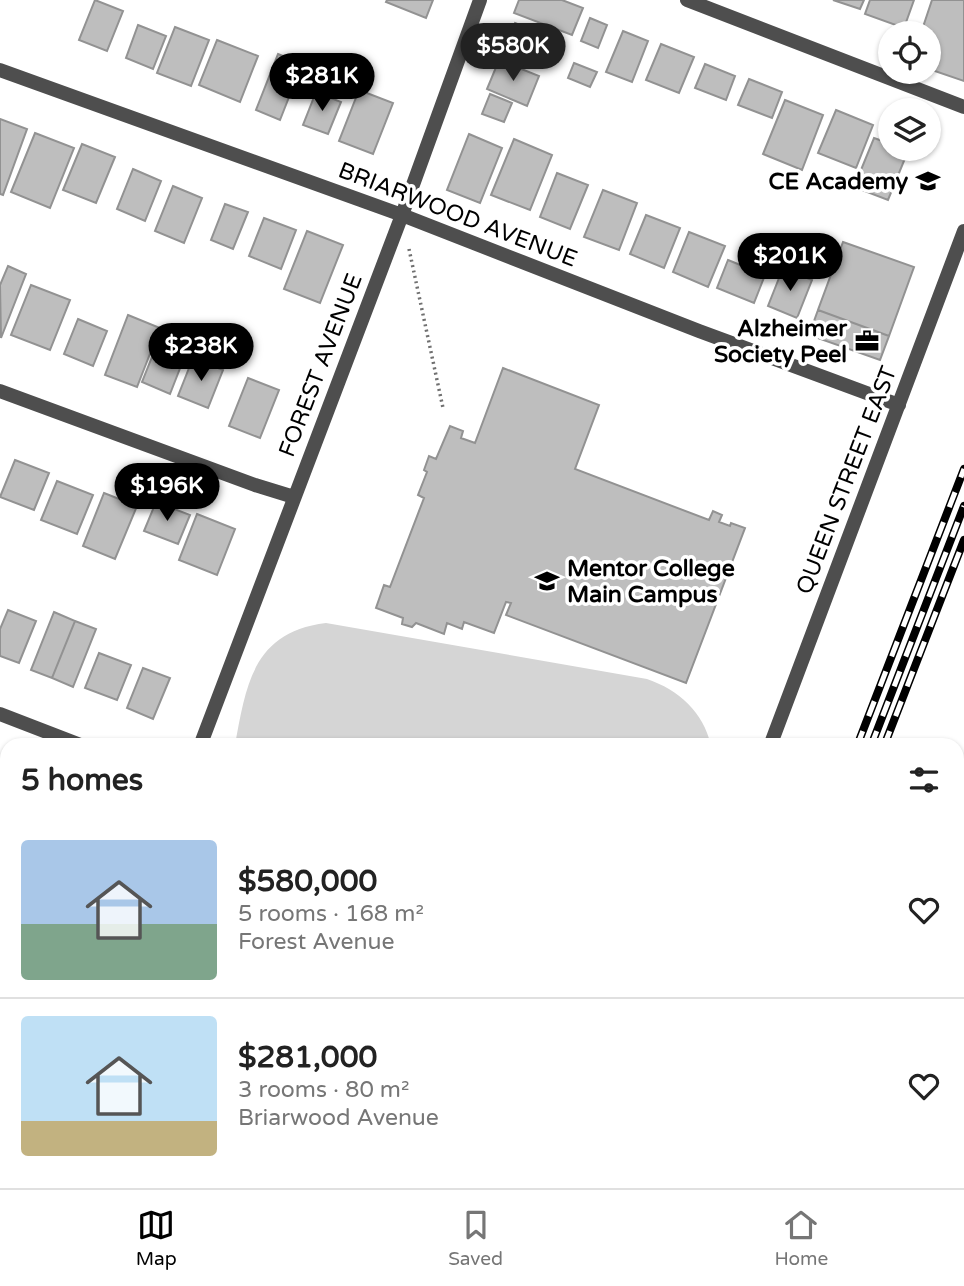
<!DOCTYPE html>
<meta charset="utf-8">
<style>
:root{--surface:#fff;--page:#f6f6f6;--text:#222;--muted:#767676;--line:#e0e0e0;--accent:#000}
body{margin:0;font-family:"Varela Round",sans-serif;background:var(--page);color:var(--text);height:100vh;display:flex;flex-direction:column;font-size:26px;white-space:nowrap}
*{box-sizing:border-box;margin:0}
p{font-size:23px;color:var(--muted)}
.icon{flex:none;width:38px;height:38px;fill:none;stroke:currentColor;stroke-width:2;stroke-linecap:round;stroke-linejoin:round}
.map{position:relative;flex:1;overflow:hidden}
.sheet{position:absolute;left:0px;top:738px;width:964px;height:450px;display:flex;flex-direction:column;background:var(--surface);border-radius:21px 21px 0 0;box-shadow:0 2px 5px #0004}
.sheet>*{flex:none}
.buttons{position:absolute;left:878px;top:21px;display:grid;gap:14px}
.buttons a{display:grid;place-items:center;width:63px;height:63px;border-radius:50%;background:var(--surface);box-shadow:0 2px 5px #0004;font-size:35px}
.price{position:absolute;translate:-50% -60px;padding:0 16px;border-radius:24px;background:var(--accent);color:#fff;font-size:23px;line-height:46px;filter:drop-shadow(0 2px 4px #0008)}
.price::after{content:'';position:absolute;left:50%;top:42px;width:21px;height:16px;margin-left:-10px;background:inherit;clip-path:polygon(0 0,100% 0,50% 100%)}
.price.selected{background:#222;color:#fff}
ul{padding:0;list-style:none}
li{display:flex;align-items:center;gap:21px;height:175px;padding:0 21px}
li+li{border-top:2px solid var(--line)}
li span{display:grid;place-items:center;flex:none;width:196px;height:140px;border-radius:7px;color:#555}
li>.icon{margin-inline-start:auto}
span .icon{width:84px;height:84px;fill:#fffc;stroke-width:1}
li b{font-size:30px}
h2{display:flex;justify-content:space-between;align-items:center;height:84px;padding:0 21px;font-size:30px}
.tab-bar{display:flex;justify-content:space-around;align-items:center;height:98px;border-top:2px solid var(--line);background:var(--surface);font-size:19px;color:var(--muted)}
.tab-bar a{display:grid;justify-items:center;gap:4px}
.tab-bar .selected{color:var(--accent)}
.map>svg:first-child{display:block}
.green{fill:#d5d5d5}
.building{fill:#bebebe;stroke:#929292;stroke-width:2}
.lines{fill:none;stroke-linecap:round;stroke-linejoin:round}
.path{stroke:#707070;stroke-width:3.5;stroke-dasharray:2 3.5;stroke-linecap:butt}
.minor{stroke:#4e4e4e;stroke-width:14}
.rail-casing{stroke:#000;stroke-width:8}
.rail{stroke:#fff;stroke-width:5;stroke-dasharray:16;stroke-linecap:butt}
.labels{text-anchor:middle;stroke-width:7;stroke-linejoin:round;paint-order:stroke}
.poi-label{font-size:23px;font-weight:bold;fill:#000;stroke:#fff;text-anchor:end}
.street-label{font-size:23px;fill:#000;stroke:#fff}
</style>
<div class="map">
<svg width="964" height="1188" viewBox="0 0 964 1188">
<rect width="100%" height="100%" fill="#fff"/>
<path class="green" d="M326,623l321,56c32,11 56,33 64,66h-476c11,-60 18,-113 91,-122z"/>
<path class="building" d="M95,0l28,11 -16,40 -28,-11z
M387,0h46l-7,18 -40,-16z
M519,0h43l21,8 -11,27 -58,-22z
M833,0h31l-4,9z
M870,0h44l-10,28 -39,-14z
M932,0h32v81l-35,-12v-36h-8z
M590,18l17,7 -9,23 -17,-7z
M515,23l44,18 -9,21 -44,-17z
M138,25l28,11 -13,33 -27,-11z
M175,27l34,13 -18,46 -34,-13z
M623,31l25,10 -16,41 -26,-10z
M217,40l41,16 -18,46 -41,-17z
M661,44l33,13 -15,36 -33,-13z
M278,54l24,10 -22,56 -24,-10z
M499,60l40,16 -12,30 -40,-17z
M574,63l23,9 -7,15 -22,-9z
M705,64l30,12 -9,24 -31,-12z
M749,79l33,13 -10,26 -34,-13z
M359,90l34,13 -20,51 -34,-13z
M316,92l25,10 -13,32 -25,-9z
M490,94l22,9 -8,19 -22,-8z
M785,100l38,15 -21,55 -39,-16z
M836,110l37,15 -17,43 -38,-15z
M0,119l27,10 -24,66 -3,-1z
M35,133l39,15 -24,60 -39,-16z
M469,134l33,14 -22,55 -33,-13z
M874,138l17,6v5l17,2 -20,49 -34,-13z
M514,139l38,16 -22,55 -39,-15z
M82,144l33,13 -19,46 -33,-13z
M133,169l28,12 -16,40 -28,-12z
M557,173l31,12 -18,44 -30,-12z
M173,186l29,12 -18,45 -29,-12z
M603,190l34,13 -18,47 -35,-13z
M225,204l23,8 -15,37 -22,-9z
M646,215l34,13 -16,40 -34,-14z
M264,218l32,12 -15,39 -32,-13z
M307,231l36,14 -23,58 -36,-14z
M689,232l36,14 -17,41 -35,-15z
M843,242l71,25 -25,69 -71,-26z
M728,260l37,15 -11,28 -37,-15z
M8,266l18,8 -25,64 -1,-53z
M783,268l29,12 -15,38 -29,-12z
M31,285l39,15 -20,50 -39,-15z
M818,310l71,26 -9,24 -71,-25z
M128,315l32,13 -23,59 -32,-12z
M78,319l29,12 -14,35 -29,-12z
M156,347l28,11 -14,36 -28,-12z
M193,358l30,12 -15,38 -30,-12z
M503,368l96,37 -24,64 134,51 4,-9 9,4 -3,7 11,4 1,-3 14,5 -59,155 -180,-68 5,-12 -5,-1 -12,31 -30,-11 -2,7 -15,-6 -3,11 -28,-11 -4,4 -10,-3 1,-6 -27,-10 8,-23 6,2 34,-89 -6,-3 9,-23 -3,-2 5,-14 7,3 14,-33 13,5 -2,7 14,5z
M248,378l31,12 -19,48 -31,-12z
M15,460l34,13 -15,37 -34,-13z
M57,481l36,14 -16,39 -36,-14z
M104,493l33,13 -22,53 -32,-13z
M156,502l34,13 -12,29 -34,-13z
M197,514l38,15 -18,46 -38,-15z
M8,610l28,11 -17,42 -19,-7v-27z
M54,612l21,9 -23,57 -21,-8z
M75,621l21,8 -23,58 -21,-9z
M99,653l32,12 -14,35 -32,-12z
M143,668l27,10 -17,41 -26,-11z
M7,765v50l-7,-3v-30z
M957,803l7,2v30l-7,-2z
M0,904l7,3v31l-7,17z
M7,938v43l-7,-2v-24z
M0,1079l7,3v23l-7,17z
M959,1149l5,2v37h-14l-5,-2 2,-5h10v-26z
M74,1181h46l10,4 -1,3h-58z
M219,1181h39l5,2 -2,5h-45z"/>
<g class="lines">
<path class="path" d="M409,249l34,159"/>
<path class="minor" d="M687,0l277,107
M0,70l402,145 297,116 200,74
M0,391l255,94 39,12
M0,714l83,32
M200,746l202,-531 78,-215
M770,746l194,-515
M957,1014l7,-17
M0,1034l7,2
M391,1181l19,7
M31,1188l3,-7
M315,1188l3,-7
M606,1188l2,-7
M889,1188l3,-7"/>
<g class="rail-casing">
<path id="rail" d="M857,746l107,-277
M871,746l93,-240
M884,746l80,-206
M683,1188l2,-7
M697,1188l2,-7
M710,1188l3,-7"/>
</g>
<use href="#rail" class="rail"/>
</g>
<defs>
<g id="school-bare" transform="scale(1.89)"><path d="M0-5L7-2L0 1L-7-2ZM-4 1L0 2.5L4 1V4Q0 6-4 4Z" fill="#000" stroke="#fff" stroke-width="2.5" paint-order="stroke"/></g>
<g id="office-bare" transform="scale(1.89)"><path d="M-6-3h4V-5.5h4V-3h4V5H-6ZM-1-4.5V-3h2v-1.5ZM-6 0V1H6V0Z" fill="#000" stroke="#fff" stroke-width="2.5" paint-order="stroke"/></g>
</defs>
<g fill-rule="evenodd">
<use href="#school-bare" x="928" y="181"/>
<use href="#office-bare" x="867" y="341"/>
<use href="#school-bare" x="547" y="581"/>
</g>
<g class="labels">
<g class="poi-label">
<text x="908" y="189">CE Academy</text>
<text x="847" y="336">Alzheimer<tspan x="847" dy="26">Society Peel</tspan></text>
<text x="567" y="576" text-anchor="start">Mentor College<tspan x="567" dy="26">Main Campus</tspan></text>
</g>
<g class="street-label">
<text transform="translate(458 214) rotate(21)" y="8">BRIARWOOD AVENUE</text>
<text transform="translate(320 365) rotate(-69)" y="8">FOREST AVENUE</text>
<text transform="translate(846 480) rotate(-69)" y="8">QUEEN STREET EAST</text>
</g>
</g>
</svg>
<div class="buttons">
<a><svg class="icon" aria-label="locate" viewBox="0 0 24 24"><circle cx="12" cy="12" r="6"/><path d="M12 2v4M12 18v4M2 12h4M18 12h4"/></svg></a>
<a><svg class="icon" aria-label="layers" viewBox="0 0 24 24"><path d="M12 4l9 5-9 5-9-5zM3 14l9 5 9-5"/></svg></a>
</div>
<b class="price selected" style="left:513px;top:83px">$580K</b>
<b class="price" style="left:322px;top:113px">$281K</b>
<b class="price" style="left:790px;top:293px">$201K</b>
<b class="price" style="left:201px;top:383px">$238K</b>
<b class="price" style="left:167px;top:523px">$196K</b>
<section class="sheet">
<h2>5 homes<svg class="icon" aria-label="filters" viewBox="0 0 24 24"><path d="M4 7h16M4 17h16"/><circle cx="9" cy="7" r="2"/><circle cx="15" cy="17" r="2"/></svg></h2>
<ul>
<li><span style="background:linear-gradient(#a9c7e8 60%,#7fa58c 0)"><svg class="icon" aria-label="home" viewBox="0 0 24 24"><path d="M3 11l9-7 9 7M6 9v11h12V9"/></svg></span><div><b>$580,000</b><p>5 rooms · 168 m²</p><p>Forest Avenue</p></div><svg class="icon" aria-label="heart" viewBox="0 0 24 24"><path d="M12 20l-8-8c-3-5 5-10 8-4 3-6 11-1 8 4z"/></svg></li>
<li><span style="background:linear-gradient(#bfe0f5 75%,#c2b280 0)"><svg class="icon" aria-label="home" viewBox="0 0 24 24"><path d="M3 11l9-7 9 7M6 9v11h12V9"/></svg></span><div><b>$281,000</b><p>3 rooms · 80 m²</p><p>Briarwood Avenue</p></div><svg class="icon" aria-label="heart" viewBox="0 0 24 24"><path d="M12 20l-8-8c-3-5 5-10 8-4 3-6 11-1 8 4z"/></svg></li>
</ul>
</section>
</div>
<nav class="tab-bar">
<a class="selected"><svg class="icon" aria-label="map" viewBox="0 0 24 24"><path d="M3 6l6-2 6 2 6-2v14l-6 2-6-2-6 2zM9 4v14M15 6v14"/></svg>Map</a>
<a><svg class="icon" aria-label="saved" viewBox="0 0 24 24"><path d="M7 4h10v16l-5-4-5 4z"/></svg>Saved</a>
<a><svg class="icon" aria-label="home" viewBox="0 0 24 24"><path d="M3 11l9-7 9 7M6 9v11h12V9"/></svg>Home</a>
</nav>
